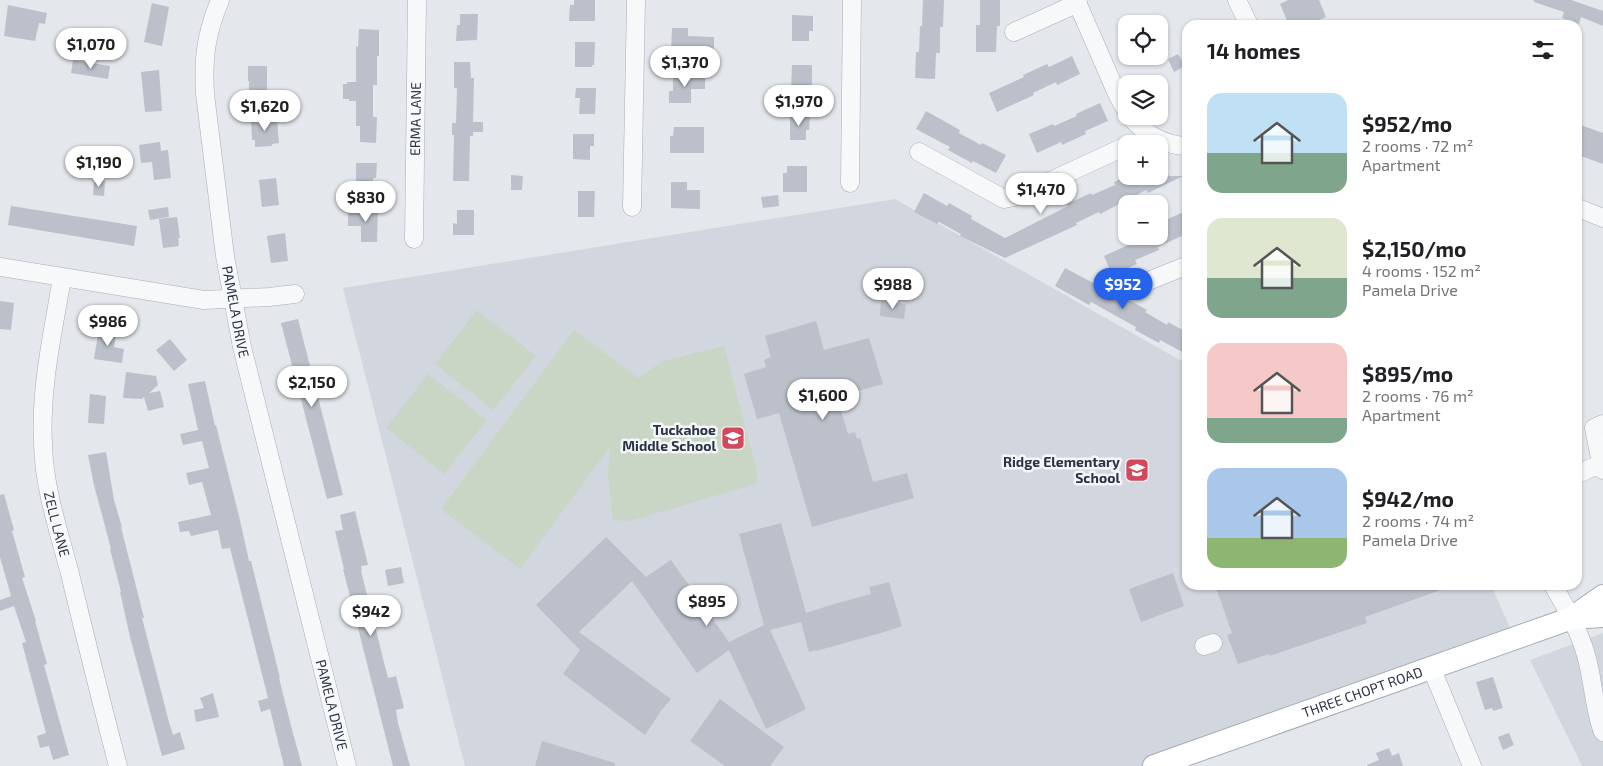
<!DOCTYPE html>
<meta charset="utf-8">
<style>
:root{--surface:#fff;--page:#f2f2f2;--text:#202124;--muted:#757577;--accent:#2563eb}
body{margin:0;font-family:"Exo 2",sans-serif;background:var(--page);color:var(--text);height:100vh;display:flex;flex-direction:column;font-size:19px;white-space:nowrap}
*{box-sizing:border-box;margin:0}
p{font-size:16px;color:var(--muted)}
.icon{flex:none;width:28px;height:28px;fill:none;stroke:currentColor;stroke-width:2;stroke-linecap:round;stroke-linejoin:round}
.map{position:relative;flex:1;overflow:hidden}
.side{position:absolute;left:1182px;top:20px;width:400px;height:570px;display:flex;flex-direction:column;background:var(--surface);border-radius:15px;box-shadow:0 1px 4px #0004}
.side>*{flex:none}
.controls{position:absolute;left:1118px;top:15px;display:grid;gap:10px}
.controls a{display:grid;place-items:center;width:50px;height:50px;border-radius:10px;background:var(--surface);box-shadow:0 1px 4px #0004;font-size:25px}
.price{position:absolute;translate:-50% -42px;padding:0 11px;border-radius:18px;background:#fff;color:#222;font-size:16px;line-height:32px;filter:drop-shadow(0 1px 2px #0008)}
.price::after{content:'';position:absolute;left:50%;top:30px;width:15px;height:11px;margin-left:-8px;background:inherit;clip-path:polygon(0 0,100% 0,50% 100%)}
.price.selected{background:var(--accent);color:#fff}
ul{padding:0;list-style:none}
li{display:flex;align-items:center;gap:15px;height:125px;padding:0 25px}
li span{display:grid;place-items:center;flex:none;width:140px;height:100px;border-radius:15px;color:#555}
li>.icon{margin-inline-start:auto}
span .icon{width:60px;height:60px;fill:#fffc;stroke-width:1}
li b{font-size:21px}
h2{display:flex;justify-content:space-between;align-items:center;height:60px;padding:0 25px;font-size:21px}
.map>svg:first-child{display:block}
.built{fill:#d2d6de}
.green{fill:#c9d6c5}
.building{fill:#bbc0ca}
.lines{fill:none;stroke-linecap:round;stroke-linejoin:round}
.minor-casing{stroke:#a9aeb7;stroke-width:19}
.major-casing{stroke:#a3abb8;stroke-width:24}
.minor{stroke:#f7f8fa;stroke-width:18}
.major{stroke:#fff;stroke-width:22}
.labels{text-anchor:middle;stroke-width:5;stroke-linejoin:round;paint-order:stroke}
.street-label{font-size:14px;fill:#2b3445;stroke:#f4f6f9}
.poi-label{font-size:14px;font-weight:bold;fill:#2b3445;stroke:#f4f6f9;text-anchor:end}
</style>
<div class="map">
<svg width="1603" height="766" viewBox="0 0 1603 766">
<rect width="100%" height="100%" fill="#e4e7ec"/>
<path class="built" d="M895,199l292,165 1,221h303l23,52 -359,129h-690l-122,-478z
M1603,633v133h-21l-52,-106z"/>
<path class="green" d="M477,310l59,46 -43,54 -58,-46z
M574,330l64,48 25,-17 61,-15 32,121 2,13 -3,4 -125,37 -17,-1 -5,-46 2,-27 -90,122 -79,-60z
M428,374l59,46 -43,54 -58,-46z"/>
<path class="building" d="M574,0h21v21h-26l1,-16h4z
M923,0h21l-1,27h-3v26h-4l-1,26 -20,-1 1,-26h3l1,-26h2z
M980,0h20v26h-3l-1,26h-20v-27h4z
M1288,0h31l7,17 -19,8h-18l-9,-21z
M1534,0h37l32,11v15l-22,-9 -2,7 -17,-6 2,-6 -30,-10z
M152,3l17,4 -7,39 -18,-4z
M8,5l39,8 -2,11 -6,-1 -4,18 -31,-5z
M460,14h18l-1,26 -21,1 1,-16h3z
M792,15l21,1v15h-4v10h-17z
M672,28h16v8l26,1v15l-43,1z
M359,29l20,1v26h-2v29h-4v32h4l-1,26 -16,-1v-16h-4v-25h-7v-2h-6v-15h4v-2h9v-36l2,1z
M575,42h20l-1,23h-2v2h-17z
M1178,54l7,12 -11,6 -6,-13z
M1072,56l8,18 -23,11 -1,-3 -23,11 1,2 -37,17 -8,-19 35,-16 -1,-2 24,-11 2,3z
M73,60l37,6 -2,13 -37,-6z
M454,62h16l1,16h3l-1,44h10v10h-10v4h-3l-1,45h-16l1,-46h-2v-12h4l1,-35h-3z
M792,65h20v26h-21z
M248,66h19v24h-18v-9h-1z
M159,70l3,41 -17,1 -4,-40z
M673,76l32,1v12h-14v14h-22v-12h4z
M576,88h20l-1,26h-16l1,-16h-5z
M770,88h14v12h-14z
M1100,103l8,18 -23,10 1,3 -24,11 -1,-3 -24,11 -8,-19 24,-10 1,2 23,-10 -1,-2z
M926,111l34,19 -1,3 22,12 1,-2 24,12 -10,18 -23,-12 -1,2 -24,-13 2,-3 -34,-18z
M790,115h20l-1,15h-3v10h-16z
M277,119l2,24 -7,1v2l-17,1v-7h-3l-1,-20z
M1578,124l25,9v31l-25,-9z
M674,127h30v26h-34v-17h3z
M573,134h21v12h-4v14l-17,-1z
M160,142l1,9 7,-1 3,28 -17,2 -2,-18 -11,1 -2,-18z
M1159,154l10,22h14l-35,17 -2,-3 -46,24 -1,-2 -23,11 1,2 -72,33 -45,-22 1,-2 -22,-12 -2,2 -23,-12 10,-19 23,13 2,-3 23,13 -1,3 34,19 63,-32 -1,-2 24,-11 1,2 23,-10 -1,-3 12,-6h33z
M356,163h21l-1,15h-3v17l-17,1z
M787,166h20v26h-24v-19h4z
M511,175l12,1 -1,14h-11z
M276,178l3,27 -17,2 -3,-27z
M94,180l11,1 -1,15 -11,-1z
M671,182h16v8h13v19l-29,-1z
M578,191h17l-1,26h-16z
M778,195l1,11 -16,2 -2,-11z
M11,206l126,20 -3,20 -126,-21z
M378,206l-1,36h-16v-16h-13v-14z
M168,207l1,10 -19,3 -2,-10z
M457,210h17v25h-21v-12l4,1z
M1188,210v23l-30,14 1,3 -24,10 2,4 -25,11 -8,-19 24,-11 -2,-3 13,-6h20v-13z
M177,217l3,21h-2l1,8 -16,2 -4,-29z
M285,233l3,28 -17,2 -4,-27z
M1065,268l34,18 2,-2 46,26 -2,2 22,13 1,-3 20,11v22l-28,-15 -1,3 -24,-13 1,-3 -45,-25 -2,3 -34,-19z
M0,301l14,2 -3,27 -11,-1z
M881,301l25,3 -2,15 -24,-3z
M298,319l45,176 -16,4 -46,-176z
M816,321l8,29 45,-12 14,46 -46,13 11,37 7,-2 2,7 3,-1 13,44 34,-9 7,25 -102,29 -33,-114 -22,6 -13,-45 22,-7 -2,-7 7,-3 -6,-21z
M99,328l18,3 -3,16 10,2 -2,14 -28,-4z
M170,339l17,21 -13,11 -18,-21z
M126,372l30,4 2,9 -9,8 11,-2 4,16 -16,4 -4,-14 -2,2 -19,-1z
M205,381l10,45 1,-1 23,91 10,45h2l29,117h-1l11,44 12,44h-18l-14,-57 -9,3 -3,-11 10,-3 -38,-150 -8,1 -4,-19 -27,6 -2,-5 -9,1 -2,-10 33,-7 -9,-33 -13,3 -3,-12 23,-5 -7,-27 -19,4 -3,-11 18,-4 -10,-46z
M90,394l16,2 -2,28 -16,-1z
M106,452l8,48 8,27h-1l23,91h-2l27,104 4,13 7,-3 5,17 -23,7 -32,-119 -10,-45h1l-11,-43h1l-17,-64 -6,-30z
M4,494l10,36 -2,1 13,46 -3,1 14,43h-1l12,43 -3,1 25,90 -16,5 -4,-14 -9,2 -3,-12 9,-3 -24,-90 4,-1 -12,-36 -14,5v-11l11,-4 -11,-39v-62z
M355,511l13,54 -7,1 1,4 -1,1 27,107 8,-2 8,32 -8,2 2,13 12,43h-17l-50,-197h1l-9,-38 8,-1 -3,-15z
M781,523l25,90 28,-9 37,-10 -2,-7 20,-5 13,44 -21,7 -65,18 -1,-1 -6,2 -8,-30 -31,8 36,79 -40,20 -37,-79 -32,23 -65,-92 -53,51 92,67 -10,12 -16,24 -82,-61 17,-24 -44,-45 70,-68 40,40 25,-17 58,82 35,-17 -25,-91z
M401,567l3,16 -16,3 -3,-16z
M1173,573l11,33 -43,16 -12,-33z
M1215,585h237v1l-87,31 2,6 -98,33v-2l-31,10 -11,-29 5,-2z
M1493,677l10,31 -10,3 -1,-3 -7,2 -9,-28z
M213,693l6,24 -23,5 -2,-12 10,-2 -4,-10z
M720,699l64,48 -14,19h-45l-35,-25z
M1509,733l5,12 -11,5 -5,-13z
M542,741l73,22v3h-80z
M1389,748l3,8 7,-3 4,13h-36v-1l12,-5 -3,-7z"/>
<g class="lines">
<g class="minor-casing">
<g id="minor">
<path id="s1" d="M220,0c-14,34 -17,57 -15,94l20,162 17,91 105,419"/>
<path d="M1076,0l42,96 8,14"/>
<path d="M1237,0l12,25"/>
<path d="M1014,32l64,-29"/>
<path d="M1130,116c14,18 35,30 58,30"/>
<path d="M919,152l85,47 14,-3 108,-50"/>
<path d="M850,183l2,-183"/>
<path d="M632,207l4,-207"/>
<path d="M1578,208l25,10"/>
<path id="s2" d="M414,239l3,-239"/>
<path d="M0,267l204,33 65,-3 26,-3"/>
<path id="s3" d="M62,278c-9,54 -22,110 -19,166 1,43 15,85 26,126 16,66 32,131 49,196"/>
<path d="M1136,286l52,-21"/>
<path d="M1602,468l-8,-40 9,-4"/>
<path d="M1578,474l15,-7 9,1 1,2"/>
<path d="M1553,585c15,26 30,52 36,82 4,18 7,49 14,65"/>
<path d="M1204,646l9,-3"/>
<path d="M1431,667l41,99"/>
</g>
</g>
<g class="major-casing">
<g id="major">
<path d="M1573,617l30,-21"/>
<path id="s4" d="M1154,766l418,-148 31,-2"/>
</g>
</g>
<use href="#minor" class="minor"/>
<use href="#major" class="major"/>
</g>
<defs>
<g id="school-square" transform="scale(1.25)"><rect x="-9" y="-9" width="18" height="18" rx="4" fill="#d1495b" stroke="#f4f6f9"/><path d="M0-5L7-2L0 1L-7-2ZM-4 1L0 2.5L4 1V4Q0 6-4 4Z" fill="#fff"/></g>
</defs>
<g fill-rule="evenodd">
<use href="#school-square" x="733" y="438"/>
<use href="#school-square" x="1137" y="470"/>
</g>
<g class="labels">
<g class="street-label">
<text dy="5" stroke="none"><textPath href="#s2" startOffset="120">ERMA LANE</textPath></text>
<text dy="5" stroke="none"><textPath href="#s1" startOffset="316">PAMELA DRIVE</textPath></text>
<text dy="5" stroke="none"><textPath href="#s3" startOffset="249">ZELL LANE</textPath></text>
<text dy="5" stroke="none"><textPath href="#s4" startOffset="221">THREE CHOPT ROAD</textPath></text>
<text dy="5" stroke="none"><textPath href="#s1" startOffset="721">PAMELA DRIVE</textPath></text>
</g>
<g class="poi-label">
<text x="716" y="435">Tuckahoe<tspan x="716" dy="16">Middle School</tspan></text>
<text x="1120" y="467">Ridge Elementary<tspan x="1120" dy="16">School</tspan></text>
</g>
</g>
</svg>
<div class="controls">
<a><svg class="icon" aria-label="locate" viewBox="0 0 24 24"><circle cx="12" cy="12" r="6"/><path d="M12 2v4M12 18v4M2 12h4M18 12h4"/></svg></a>
<a><svg class="icon" aria-label="layers" viewBox="0 0 24 24"><path d="M12 4l9 5-9 5-9-5zM3 14l9 5 9-5"/></svg></a>
<a>+</a>
<a>−</a>
</div>
<b class="price" style="left:91px;top:70px">$1,070</b>
<b class="price" style="left:685px;top:88px">$1,370</b>
<b class="price" style="left:799px;top:127px">$1,970</b>
<b class="price" style="left:265px;top:132px">$1,620</b>
<b class="price" style="left:99px;top:188px">$1,190</b>
<b class="price" style="left:1041px;top:215px">$1,470</b>
<b class="price" style="left:366px;top:223px">$830</b>
<b class="price" style="left:893px;top:310px">$988</b>
<b class="price selected" style="left:1123px;top:310px">$952</b>
<b class="price" style="left:108px;top:347px">$986</b>
<b class="price" style="left:312px;top:408px">$2,150</b>
<b class="price" style="left:823px;top:421px">$1,600</b>
<b class="price" style="left:707px;top:627px">$895</b>
<b class="price" style="left:371px;top:637px">$942</b>
<section class="side">
<h2>14 homes<svg class="icon" aria-label="filters" viewBox="0 0 24 24"><path d="M4 7h16M4 17h16"/><circle cx="9" cy="7" r="2"/><circle cx="15" cy="17" r="2"/></svg></h2>
<ul>
<li><span style="background:linear-gradient(#bfe0f5 60%,#7fa58c 0)"><svg class="icon" aria-label="home" viewBox="0 0 24 24"><path d="M3 11l9-7 9 7M6 9v11h12V9"/></svg></span><div><b>$952/mo</b><p>2 rooms · 72 m²</p><p>Apartment</p></div></li>
<li><span style="background:linear-gradient(#dfe7d0 60%,#7fa58c 0)"><svg class="icon" aria-label="home" viewBox="0 0 24 24"><path d="M3 11l9-7 9 7M6 9v11h12V9"/></svg></span><div><b>$2,150/mo</b><p>4 rooms · 152 m²</p><p>Pamela Drive</p></div></li>
<li><span style="background:linear-gradient(#f6c9c9 75%,#7fa58c 0)"><svg class="icon" aria-label="home" viewBox="0 0 24 24"><path d="M3 11l9-7 9 7M6 9v11h12V9"/></svg></span><div><b>$895/mo</b><p>2 rooms · 76 m²</p><p>Apartment</p></div></li>
<li><span style="background:linear-gradient(#a9c7e8 70%,#8fb573 0)"><svg class="icon" aria-label="home" viewBox="0 0 24 24"><path d="M3 11l9-7 9 7M6 9v11h12V9"/></svg></span><div><b>$942/mo</b><p>2 rooms · 74 m²</p><p>Pamela Drive</p></div></li>
</ul>
</section>
</div>
